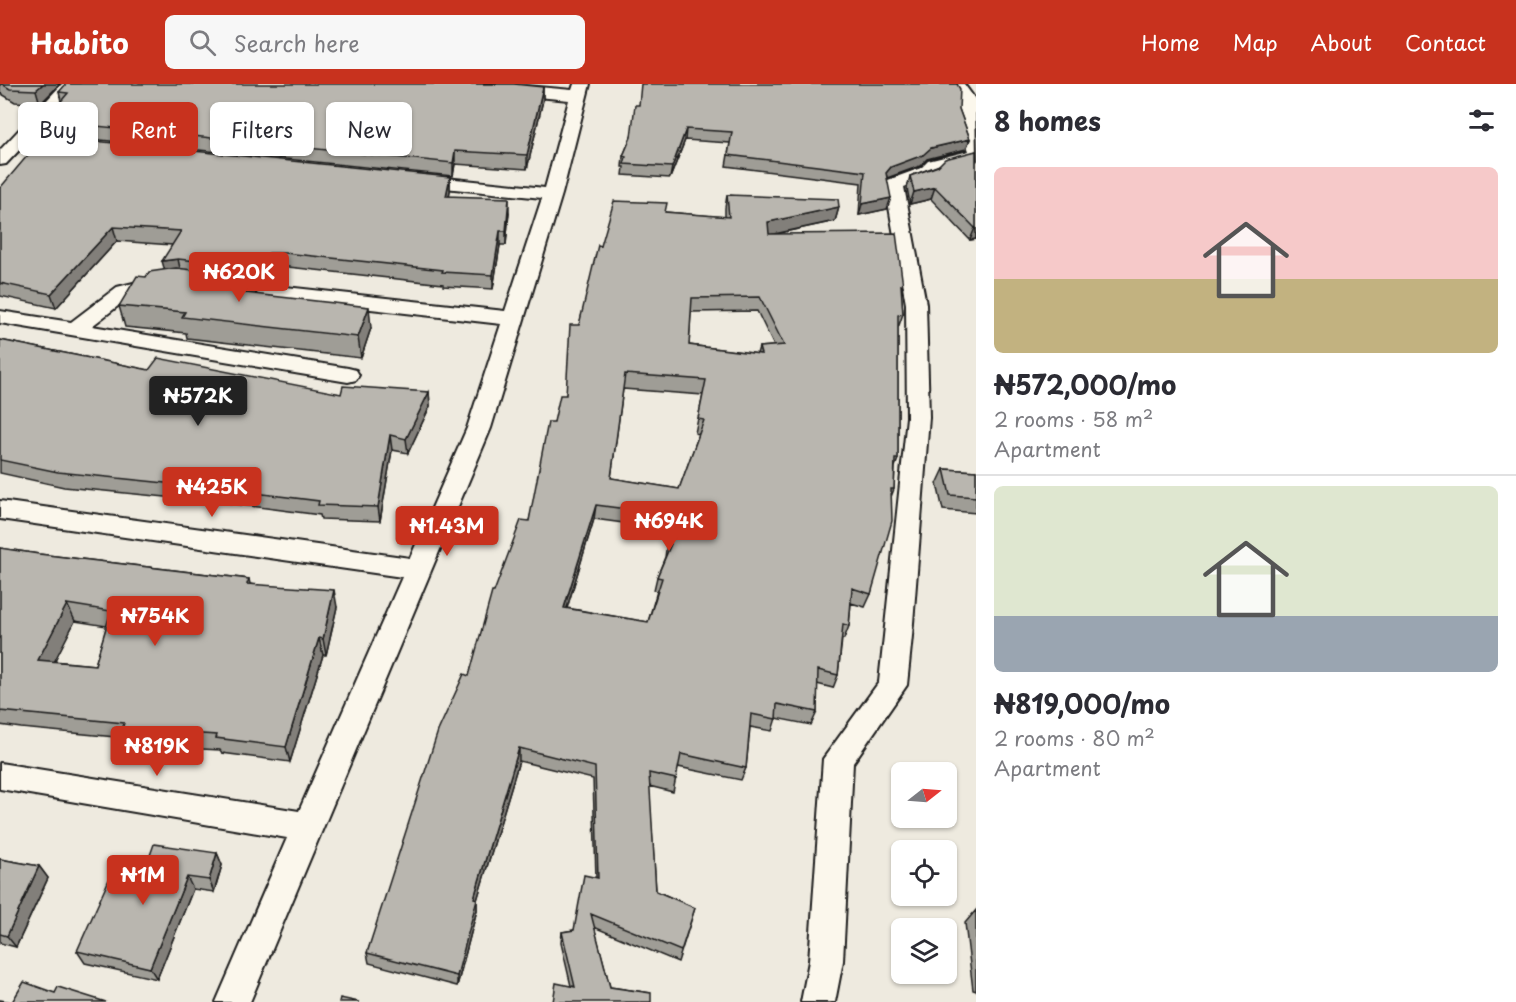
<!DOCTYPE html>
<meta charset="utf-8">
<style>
:root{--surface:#fff;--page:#f7f7f7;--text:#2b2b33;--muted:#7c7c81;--line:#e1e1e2;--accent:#c8321e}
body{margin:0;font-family:"Playpen Sans",sans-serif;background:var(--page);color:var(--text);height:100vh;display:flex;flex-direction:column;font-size:22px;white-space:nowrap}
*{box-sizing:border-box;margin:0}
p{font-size:20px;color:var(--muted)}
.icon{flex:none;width:33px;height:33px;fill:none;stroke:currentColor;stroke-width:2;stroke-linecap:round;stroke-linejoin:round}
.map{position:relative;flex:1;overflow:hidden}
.panel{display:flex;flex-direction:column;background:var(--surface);width:540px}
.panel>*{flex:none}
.banner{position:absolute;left:18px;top:18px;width:570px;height:54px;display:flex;gap:12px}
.needle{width:39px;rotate:73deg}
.buttons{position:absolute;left:891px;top:678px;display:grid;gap:12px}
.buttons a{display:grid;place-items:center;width:66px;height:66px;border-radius:9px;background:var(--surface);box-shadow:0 2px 4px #0004;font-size:30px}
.price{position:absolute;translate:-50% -51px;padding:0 14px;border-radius:6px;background:var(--accent);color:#fff;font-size:20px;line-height:39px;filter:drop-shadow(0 2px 3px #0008)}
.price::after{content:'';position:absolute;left:50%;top:36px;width:18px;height:14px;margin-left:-9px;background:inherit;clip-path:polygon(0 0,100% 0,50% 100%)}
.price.selected{background:#222;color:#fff}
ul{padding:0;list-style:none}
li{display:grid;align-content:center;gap:12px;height:318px;padding:0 18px}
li+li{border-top:2px solid var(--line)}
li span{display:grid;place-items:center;height:186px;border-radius:9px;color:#555}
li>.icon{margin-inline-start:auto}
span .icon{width:108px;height:108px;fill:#fffc;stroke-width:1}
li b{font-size:26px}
h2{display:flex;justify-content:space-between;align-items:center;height:72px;padding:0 18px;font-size:26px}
.pill{padding:0 21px;border-radius:9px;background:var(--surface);box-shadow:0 2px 4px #0004;font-size:21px;line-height:54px}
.pill.selected{background:var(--accent);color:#fff}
header{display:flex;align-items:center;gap:36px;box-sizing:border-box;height:84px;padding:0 30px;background:var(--accent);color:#fff}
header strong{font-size:28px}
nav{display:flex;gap:33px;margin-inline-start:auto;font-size:21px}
.search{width:420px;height:54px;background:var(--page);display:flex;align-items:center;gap:15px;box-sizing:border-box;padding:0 21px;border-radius:9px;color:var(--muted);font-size:22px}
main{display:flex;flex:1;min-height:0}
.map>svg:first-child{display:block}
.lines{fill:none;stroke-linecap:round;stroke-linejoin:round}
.minor-casing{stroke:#1c1c1c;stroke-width:4}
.minor{fill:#fbf7ec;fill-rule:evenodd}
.wall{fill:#9f9d96;stroke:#1c1c1c;stroke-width:1.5;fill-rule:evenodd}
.shaded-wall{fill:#827f7a;stroke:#1c1c1c;stroke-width:1.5}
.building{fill:#b9b6af;stroke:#1c1c1c;stroke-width:1.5;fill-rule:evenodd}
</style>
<header>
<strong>Habito</strong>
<div class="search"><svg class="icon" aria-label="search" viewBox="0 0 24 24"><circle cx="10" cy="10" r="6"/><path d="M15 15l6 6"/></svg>Search here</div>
<nav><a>Home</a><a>Map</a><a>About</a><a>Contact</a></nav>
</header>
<main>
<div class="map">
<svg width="976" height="918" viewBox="0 0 976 918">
<rect width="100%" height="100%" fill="#eeeadf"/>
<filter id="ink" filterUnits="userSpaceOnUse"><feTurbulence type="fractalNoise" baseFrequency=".0167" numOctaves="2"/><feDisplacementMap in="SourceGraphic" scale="12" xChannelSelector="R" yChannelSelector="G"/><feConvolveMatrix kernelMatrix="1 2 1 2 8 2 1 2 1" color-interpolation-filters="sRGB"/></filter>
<g filter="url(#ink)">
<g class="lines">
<g class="minor-casing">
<path id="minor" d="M62,0h17l-46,51 48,6 3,4 -3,4 -57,-4 -18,19 -6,1v-15z
M445,0h60l67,6 2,-6h16l-28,110 -71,234 -241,574h-34l71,-164 -287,-49v-26l299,48 103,-234 -402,-58v-18l410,57 57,-130 34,-104 -278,-32 -7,-2 -3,-4 3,-4 7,-2 282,31 37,-113 -126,-13 -9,-5 9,-5 129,13 24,-88 -116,-11z
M948,0h16l11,15 1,61 -36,9 -7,7 -29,11 22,117 3,113 -17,219 -5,49 -54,78 -10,198 -8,41h-34l8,-41 14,-202 56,-77 5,-46 23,-219 -1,-113 -21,-120 3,-4 33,-12 7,-7 41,-10 -11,-32 1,-20z
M162,192l7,2 3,4 -3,4 -38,10 -39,30 256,42 8,2 3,5 -3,5 -8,2 -348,-59v-12l71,11 46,-35z"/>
</g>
<use href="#minor" class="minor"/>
</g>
<path class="wall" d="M0,0h60l-20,20 -25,-2 -15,-9z
M543,3v13l-16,69 -72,-5 -2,12 -392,-40 -3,-10h-2l-5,-13 10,-12 -2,-9z
M639,21l320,4 11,30 -4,10 -39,10 -7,7 -33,12v31l-28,6 2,-32 -135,-17 4,-23 -45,-3 -15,38 -47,-3 1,-8h-2l1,-11 8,-19z
M976,67v88l-6,1 -39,-41 -21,5 -3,-16 3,-12z
M450,93v14l-1,5 60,16 -3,33h-6l-7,44 -50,-3v-2l-155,-17h-16l-7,15 -11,-1 2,13 115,34 -10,30 -174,-20 -1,-5 -61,-6 -6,-21 27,-29 18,-7 8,-25 -55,-4 -61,67 -56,-12v-108z
M727,111l112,12 -4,14 -60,13 128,52 -2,6 2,22 -5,14v131l-3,8 -1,22 -3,8 -20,97 -6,13 -14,-4 -2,23 -5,13h-2l-4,36 -5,13 -16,-4v28l-6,13 -35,-7 -4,13 -22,-4 -4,41 -5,12 -63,-13 -5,25 -24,-6 7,105 39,17 -17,54 -84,-35 16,60 41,6 -80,-7 -10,-43 1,-11 12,-2 22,-52 -3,-99 -74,-18 -42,139v10l-20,76 -88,-23 -2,-10 102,-277 25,-84 35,-71 25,-99 12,-27 13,-70 22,-79 64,-34 60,5v-9zM757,227l17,35 -15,1 -2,7 -68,-9 2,-33zM623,305l80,6 -8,38 4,1 -20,55 -68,-11zM594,435l44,6v4l32,5 -3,9 -2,14 -8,20 -3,13 3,1 -9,31 -81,-14z
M0,256l149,30 192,24 88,-2 1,14 -22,47 -16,-3 -12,71 -59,-2 -1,-4 -93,-12 -163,-16 -64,-14z
M944,385l32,2v42l-33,-3 -6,-26z
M0,464l39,6 210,25 1,5 87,23 -11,48h-3l-33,107 -68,-9 -2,-3 -91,-5 -3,-7 -105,-10 -21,-3zM75,537l32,5 -12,39 -41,-4z
M217,769l5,12 -8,27 -21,-3 -36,90 -72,-16 -8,-12 64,-70z
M0,775l39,7 9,12 -32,69 -16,-4z
M976,826v81l-3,-1 -8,-67z"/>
<path class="shaded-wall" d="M43,0h17l-20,20 -4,-14z
M543,3v13l-16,69v-14z
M686,45l-1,11 -15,38 2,-11z
M970,55l-4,10 -39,10 -7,7 -33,12 -1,-5 5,-6 40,-19z
M455,67v13l-2,12v-13z
M450,93v14l-4,19v-14z
M935,103l-4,12 -21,5 4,-12z
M509,114v14l-3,33v-14z
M891,114l-4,11 -28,6 3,-11z
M839,123l-4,14 -70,15 3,-14z
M113,143l4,14 -61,67 -5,-14z
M975,144h1v11l-6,1z
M500,147v14l-7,44v-14z
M269,169l3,14 -7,15 -3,-14z
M178,175l3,14 -15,2 -4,-14z
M253,193l4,21 -12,-5z
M369,223l2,21 -10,30 -3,-21z
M429,308l1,14 -22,47 -2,-14z
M390,351l2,15 -12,71 -2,-14z
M596,421l-2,14 -31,102 1,-13z
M334,506l3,17 -11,48 -3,-16z
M67,520l8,17 -28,55 -9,-16z
M319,554l4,17 -33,107 -4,-15z
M519,664v13l-42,139v10l-20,76v-10l17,-78z
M217,769l5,12 -8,27 -5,-12z
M39,782l9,12 -32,69 -9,-11z
M187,793l6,12 -36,90 -7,-11z"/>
<path class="building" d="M2,0h41l-7,6 -26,-1z
M66,0h448l29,3 -16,68 -72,-4 -2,12 -396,-41 7,-8 -13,-1 17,-20 -9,-1z
M641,0h316l3,5 -1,20 11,30 -39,9 -8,7 -32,12 -5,6 5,25 -29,6 3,-32 -137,-17 4,-23 -46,-3 -14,38 -48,-3 2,-7 -3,-1 8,-19 4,-32h4z
M44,52l406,41 -4,19 63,2 -3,33h-6l-7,44 -51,-3 1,-2 -158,-17h-16l-7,15 -84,-9 -16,2 19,-30 -68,-4 -62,67 -51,-11v-95z
M976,67v77h-1l-40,-41 -21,5 -4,-16 28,-10 7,-7z
M727,111l111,4 1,8 -71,15 1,12 127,-1 7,53 -2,-1 2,29 -5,1v144h-3l-1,30h-3l1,32 -21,73 -19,-6 -3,38 -6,-2 -5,51 -20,-5 -1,42 -40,-8 -1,15 -25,-5 -5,54 -65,-14 -5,25 -27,-6 7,118 39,17 -14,43 -90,-37 19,73 41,6v9h-98l3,-19 19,4 -13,-55 12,-2 10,-55 14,3 -3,-111 -76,-19 -45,150 3,1 -20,77 -90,-23 71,-222 26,-57 5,2 23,-84h2l27,-72 8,1 19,-99h6l6,-27h6l4,-70h9l19,-80 3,1 13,-45 53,2 -2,9 64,5zM760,213l24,48 -25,2 2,7 -72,-9 3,-47zM625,290l81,6 -8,39 6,1 -25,69 -68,-11zM596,421l45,6 -1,4 34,6 -7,22 4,1 -14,33 5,1 -14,44 -84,-14z
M176,184l77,9 -8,16 124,14 -11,30 -176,-20 3,-5 -66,-6 18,-30 9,1 3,-5z
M0,256l149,30 9,-12 183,36 2,-8 86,6 -23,47 -16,-4 -12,72 -60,-2 1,-4 -95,-12 -166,-17 -58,-12z
M944,385l32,2v26l-26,-2z
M0,464l39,6 210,25 -2,5 87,6 -11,49 -4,-1 -33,109 -70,-9 1,-3 -95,-6 2,-6 -124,-12zM67,520l44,7 -16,54 -57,-5z
M154,760l63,9 -8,27 -22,-3 -37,91 -73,-17 34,-76 30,6z
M0,775l39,7 -32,70 -7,-2z
M24,898l31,11 3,-6 48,15h-94z
M340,914l19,4h-20z
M0,916l12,2h-12z"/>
</g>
</svg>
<div class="buttons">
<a><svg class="needle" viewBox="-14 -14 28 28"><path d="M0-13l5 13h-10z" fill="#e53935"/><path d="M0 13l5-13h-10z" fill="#7c7c81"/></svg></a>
<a><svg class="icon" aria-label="locate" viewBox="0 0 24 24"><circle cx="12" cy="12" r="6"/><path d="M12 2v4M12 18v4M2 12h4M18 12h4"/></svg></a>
<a><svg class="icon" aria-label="layers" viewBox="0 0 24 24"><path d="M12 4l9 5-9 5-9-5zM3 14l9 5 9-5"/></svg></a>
</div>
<b class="price" style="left:239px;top:219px">₦620K</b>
<b class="price selected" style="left:198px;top:343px">₦572K</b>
<b class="price" style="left:212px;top:434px">₦425K</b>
<b class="price" style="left:669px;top:468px">₦694K</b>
<b class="price" style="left:447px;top:473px">₦1.43M</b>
<b class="price" style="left:155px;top:563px">₦754K</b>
<b class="price" style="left:157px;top:693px">₦819K</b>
<b class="price" style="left:143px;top:822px">₦1M</b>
<div class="banner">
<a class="pill">Buy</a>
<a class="pill selected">Rent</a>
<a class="pill">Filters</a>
<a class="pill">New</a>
</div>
</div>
<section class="panel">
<h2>8 homes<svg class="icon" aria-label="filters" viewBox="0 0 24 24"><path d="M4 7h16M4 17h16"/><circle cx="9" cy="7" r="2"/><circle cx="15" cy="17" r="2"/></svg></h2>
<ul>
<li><span style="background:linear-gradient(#f6c9c9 60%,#c2b280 0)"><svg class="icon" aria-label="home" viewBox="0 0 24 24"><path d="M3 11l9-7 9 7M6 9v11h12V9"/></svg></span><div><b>₦572,000/mo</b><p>2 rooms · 58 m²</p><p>Apartment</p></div></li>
<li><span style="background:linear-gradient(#dfe7d0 70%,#9aa5b1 0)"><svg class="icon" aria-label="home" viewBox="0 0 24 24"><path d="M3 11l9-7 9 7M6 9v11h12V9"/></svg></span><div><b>₦819,000/mo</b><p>2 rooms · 80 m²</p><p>Apartment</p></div></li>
</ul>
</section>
</main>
